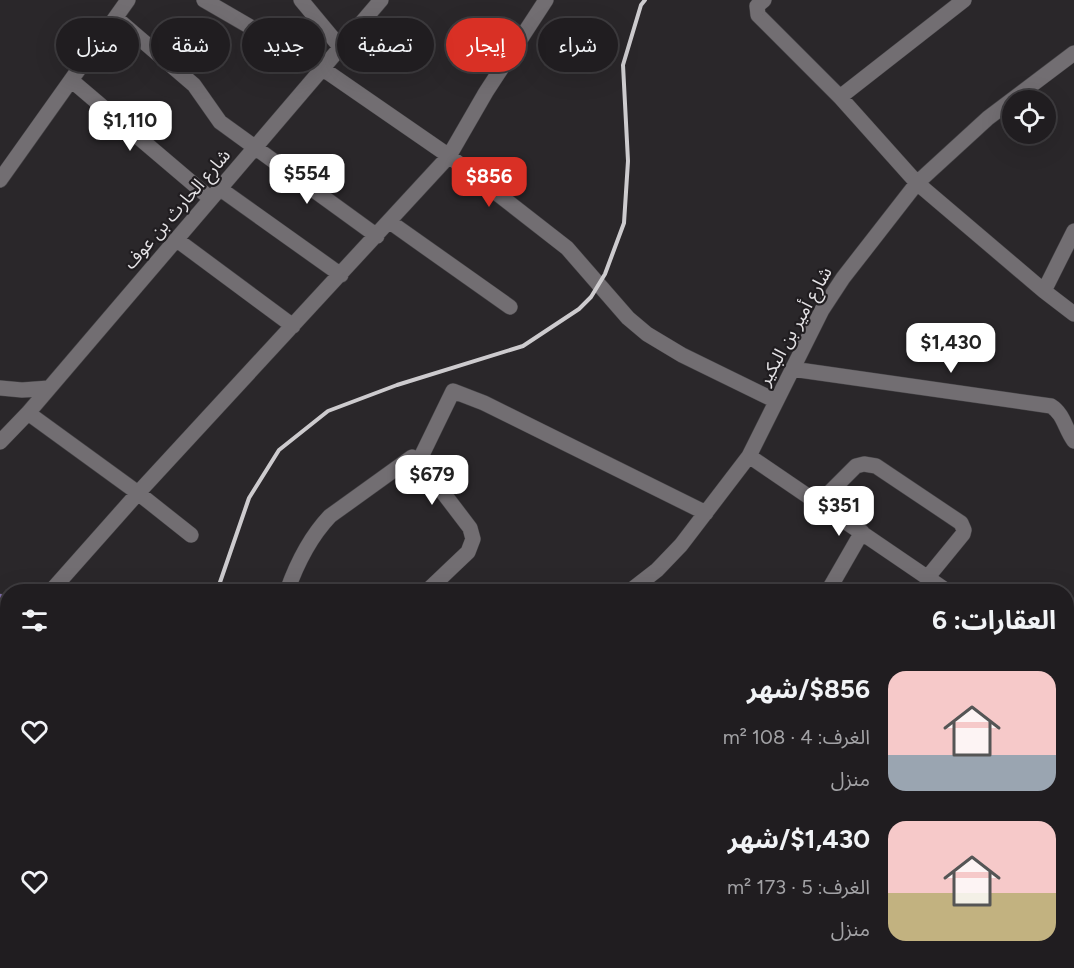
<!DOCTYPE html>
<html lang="ar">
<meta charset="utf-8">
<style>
:root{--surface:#201d20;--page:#282629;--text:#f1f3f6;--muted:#a2a2a5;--line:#3d3b3e;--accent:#d93025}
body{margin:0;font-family:Figtree,"Noto Sans Arabic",sans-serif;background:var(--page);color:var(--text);direction:rtl;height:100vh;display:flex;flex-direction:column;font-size:22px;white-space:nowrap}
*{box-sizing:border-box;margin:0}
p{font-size:20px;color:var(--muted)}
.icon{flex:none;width:33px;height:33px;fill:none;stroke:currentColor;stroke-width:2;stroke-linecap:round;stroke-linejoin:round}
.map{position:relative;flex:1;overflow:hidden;direction:ltr}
.drawer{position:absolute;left:0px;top:584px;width:1074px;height:386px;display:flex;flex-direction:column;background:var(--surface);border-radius:24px 24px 0 0;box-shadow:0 6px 24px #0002,0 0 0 2px var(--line);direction:rtl}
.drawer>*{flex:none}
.banner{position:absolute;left:18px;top:18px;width:600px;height:54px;direction:rtl;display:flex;gap:12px}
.buttons{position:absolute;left:1002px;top:90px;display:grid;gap:12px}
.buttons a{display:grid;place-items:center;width:54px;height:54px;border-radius:50%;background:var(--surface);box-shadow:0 6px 24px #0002,0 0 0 2px var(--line);font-size:30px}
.price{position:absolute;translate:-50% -51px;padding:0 14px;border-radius:12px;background:#fff;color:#222;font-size:20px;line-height:39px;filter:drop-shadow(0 2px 3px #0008)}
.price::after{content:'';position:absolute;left:50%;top:36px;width:18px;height:14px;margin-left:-9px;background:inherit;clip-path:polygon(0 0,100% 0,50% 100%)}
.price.on{background:var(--accent);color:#fff}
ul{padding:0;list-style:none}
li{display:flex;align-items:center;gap:18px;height:150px;padding:0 18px}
li span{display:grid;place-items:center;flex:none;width:168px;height:120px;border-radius:18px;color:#555}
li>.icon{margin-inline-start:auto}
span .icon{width:72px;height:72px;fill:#fffc;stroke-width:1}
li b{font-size:26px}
h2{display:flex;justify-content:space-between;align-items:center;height:72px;padding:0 18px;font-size:26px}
.pill{padding:0 21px;border-radius:27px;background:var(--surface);box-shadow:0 6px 24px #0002,0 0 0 2px var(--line);font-size:21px;line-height:54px}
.pill.on{background:var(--accent);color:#fff}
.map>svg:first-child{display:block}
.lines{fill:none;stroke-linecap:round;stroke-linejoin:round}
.minor-casing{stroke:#454346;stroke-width:16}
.major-casing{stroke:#454346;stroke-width:21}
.minor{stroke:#726e72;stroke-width:15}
.major{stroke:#816cab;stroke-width:20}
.rail{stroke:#cdcbce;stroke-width:4}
.labels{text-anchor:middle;stroke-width:4.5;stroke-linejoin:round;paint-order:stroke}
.street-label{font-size:18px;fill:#e5e3e6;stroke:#201d20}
</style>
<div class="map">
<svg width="1074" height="968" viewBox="0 0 1074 968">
<rect width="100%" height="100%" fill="#2a272a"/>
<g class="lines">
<g class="minor-casing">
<path id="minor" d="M204,0l119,69 126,87 118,92 61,70 19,16 35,21 94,46
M301,0l40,48
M764,0l-7,6 1,9 82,82 77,86 127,108 30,23
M116,18l78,67 26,37 157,114
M71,80l140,119
M840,97l124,-97
M0,180l128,-180
M219,188l122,87
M390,222l120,85
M177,240l116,86
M1044,291l30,-60
M792,369l259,37c13,8 14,23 23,35
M0,388l22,2 27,-2
M28,413l110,80 53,42
M0,442l28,-29 353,-413
M749,456l198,135
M419,461l34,-70 31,12 222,110
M818,504l38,-38 8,-2 12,2 85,57 3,7 -1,4 -36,44
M51,591l87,-98 311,-337 37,-64 60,-92
M287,591c10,-28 23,-54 43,-75l82,-59 7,4 51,67 3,11 -5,13 -41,39
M630,591l27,-21 24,-25 68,-89 73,-146 21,-32 74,-95 71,-65 86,-65
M828,591l34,-59
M1066,669l8,5
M1066,718l8,-18
M1066,863l8,5
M638,962v6
M745,962l4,6
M84,968l9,-6
M99,968l9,-6
M960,968l3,-6"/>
</g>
<g class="major-casing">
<path id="major" d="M0,604l8,9
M0,623l8,9
M392,962l14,6
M419,962l14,6"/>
</g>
<use href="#minor" class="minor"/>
<use href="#major" class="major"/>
<path class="rail" d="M217,591l32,-93 30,-48 49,-39 69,-26 126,-39 56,-37 12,-12 14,-23 19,-51 4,-62 -5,-96 18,-60 4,-5
M0,801l8,-1"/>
</g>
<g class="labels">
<g class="street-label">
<text transform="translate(177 209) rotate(-49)" y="6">شارع الحارث بن عوف</text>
<text transform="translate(795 326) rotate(-61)" y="6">شارع أمير بن البكير</text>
</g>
</g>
</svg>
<div class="buttons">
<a><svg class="icon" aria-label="locate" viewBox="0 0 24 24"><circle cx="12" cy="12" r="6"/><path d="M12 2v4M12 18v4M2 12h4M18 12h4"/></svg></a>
</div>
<b class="price" style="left:130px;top:152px">$1,110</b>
<b class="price" style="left:307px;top:205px">$554</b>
<b class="price on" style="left:489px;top:208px">$856</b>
<b class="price" style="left:951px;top:374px">$1,430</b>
<b class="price" style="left:432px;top:506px">$679</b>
<b class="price" style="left:839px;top:537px">$351</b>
<div class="banner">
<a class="pill">شراء</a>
<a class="pill on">إيجار</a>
<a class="pill">تصفية</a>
<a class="pill">جديد</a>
<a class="pill">شقة</a>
<a class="pill">منزل</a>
</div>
<section class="drawer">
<h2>العقارات: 6<svg class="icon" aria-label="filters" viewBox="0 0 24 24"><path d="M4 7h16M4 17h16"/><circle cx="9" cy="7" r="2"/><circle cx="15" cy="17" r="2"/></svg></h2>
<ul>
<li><span style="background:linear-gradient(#f6c9c9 70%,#9aa5b1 0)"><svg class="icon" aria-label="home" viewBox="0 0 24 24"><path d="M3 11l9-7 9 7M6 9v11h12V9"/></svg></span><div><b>$856/شهر</b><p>الغرف: 4 · 108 m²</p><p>منزل</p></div><svg class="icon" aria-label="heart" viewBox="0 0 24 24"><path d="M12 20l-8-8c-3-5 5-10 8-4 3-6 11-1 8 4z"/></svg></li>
<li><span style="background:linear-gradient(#f6c9c9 60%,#c2b280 0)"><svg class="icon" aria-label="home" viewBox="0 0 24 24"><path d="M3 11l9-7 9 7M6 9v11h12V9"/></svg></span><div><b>$1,430/شهر</b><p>الغرف: 5 · 173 m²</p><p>منزل</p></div><svg class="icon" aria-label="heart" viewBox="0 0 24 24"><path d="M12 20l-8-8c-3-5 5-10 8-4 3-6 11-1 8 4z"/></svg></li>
</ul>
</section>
</div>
